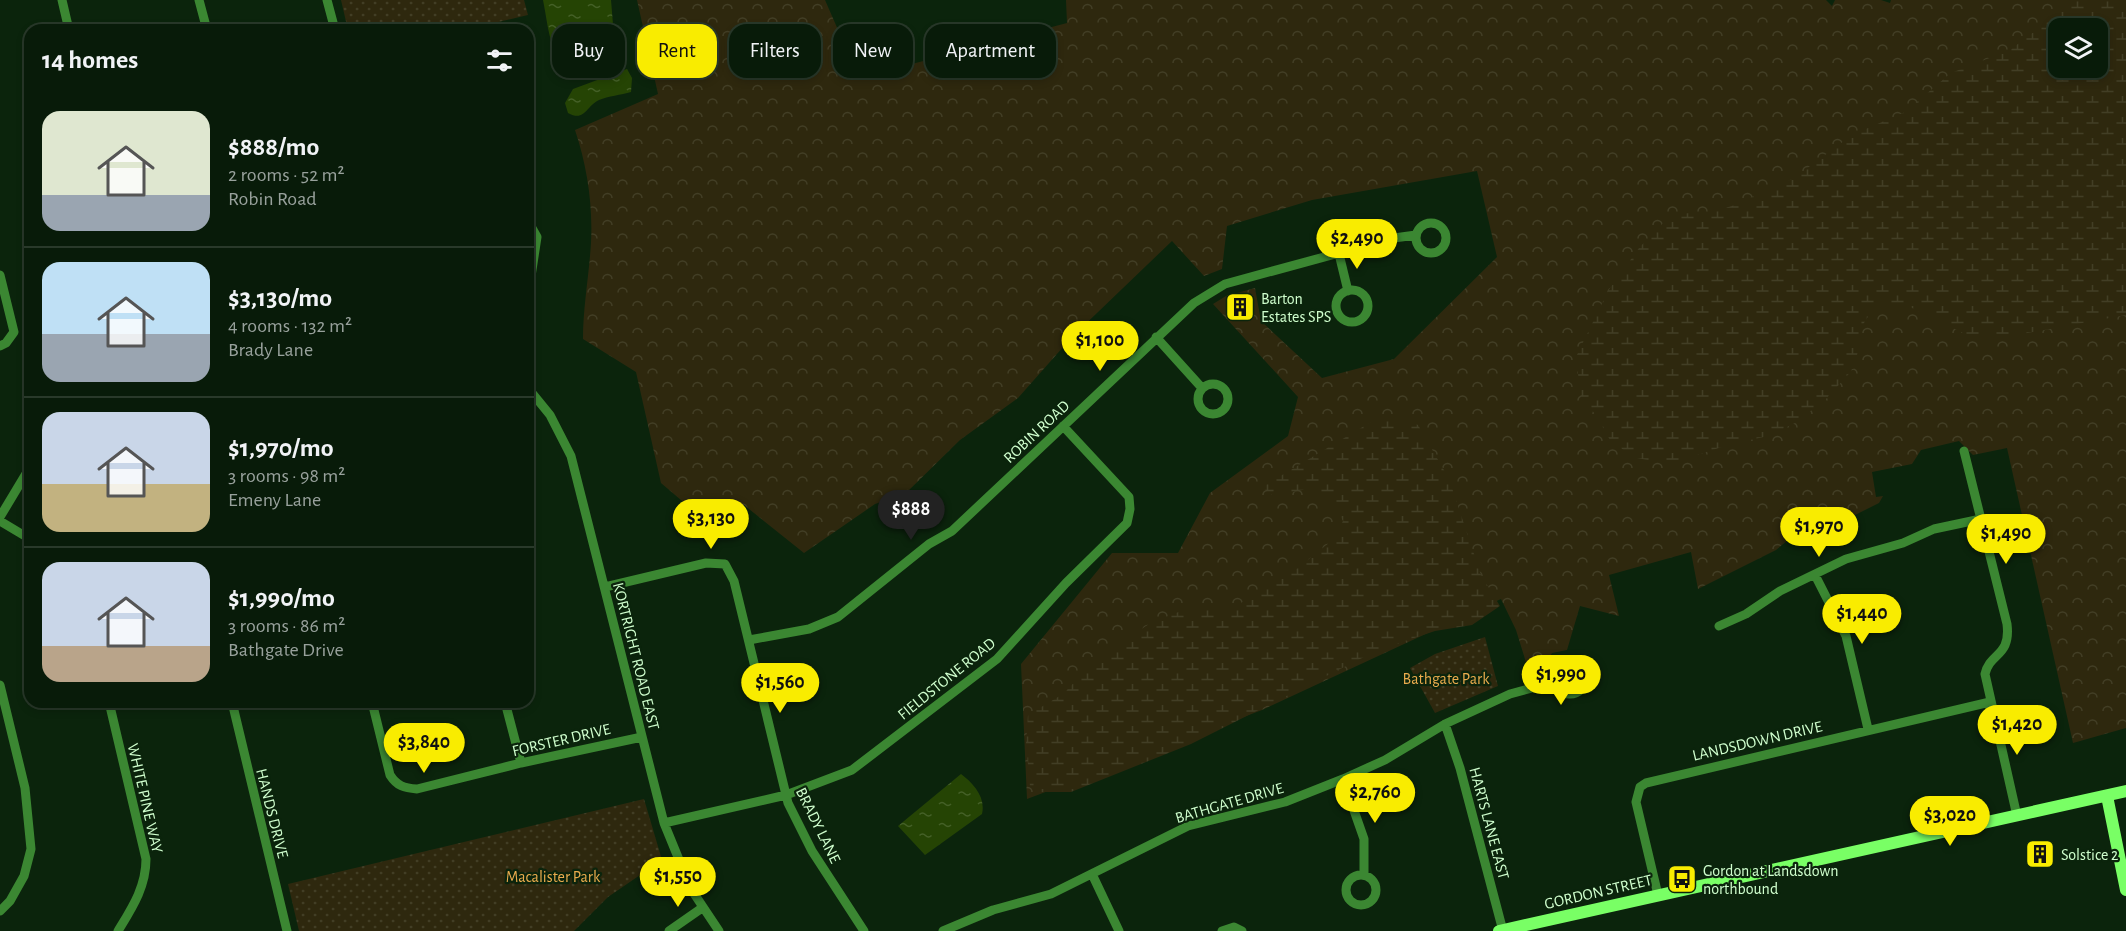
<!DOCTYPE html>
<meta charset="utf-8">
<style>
:root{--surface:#081b09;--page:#112412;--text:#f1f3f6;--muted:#98a19c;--line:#29392a;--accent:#f9ec00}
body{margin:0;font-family:"Alegreya Sans",sans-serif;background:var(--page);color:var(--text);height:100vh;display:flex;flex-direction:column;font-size:22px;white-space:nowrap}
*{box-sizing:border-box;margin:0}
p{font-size:20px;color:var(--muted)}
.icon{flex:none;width:33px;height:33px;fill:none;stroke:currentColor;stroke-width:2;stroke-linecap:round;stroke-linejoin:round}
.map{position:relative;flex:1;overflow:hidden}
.panel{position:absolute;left:24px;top:24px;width:510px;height:684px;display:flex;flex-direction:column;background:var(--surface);border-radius:18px;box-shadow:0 3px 9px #0003,0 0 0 2px var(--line)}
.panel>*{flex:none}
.guide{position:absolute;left:552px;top:24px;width:570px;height:54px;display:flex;gap:12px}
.fabs{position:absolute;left:2048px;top:18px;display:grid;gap:12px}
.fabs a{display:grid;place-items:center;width:60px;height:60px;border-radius:12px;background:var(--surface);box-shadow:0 3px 9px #0003,0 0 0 2px var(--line);font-size:30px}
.price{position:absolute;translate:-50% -51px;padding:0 14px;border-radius:21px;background:var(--accent);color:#111;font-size:20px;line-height:39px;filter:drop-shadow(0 2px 3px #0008)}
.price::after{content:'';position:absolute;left:50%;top:36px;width:18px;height:14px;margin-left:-9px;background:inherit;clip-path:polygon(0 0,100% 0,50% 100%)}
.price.current{background:#222;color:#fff}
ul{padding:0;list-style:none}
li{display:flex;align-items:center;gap:18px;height:150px;padding:0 18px}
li+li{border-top:2px solid var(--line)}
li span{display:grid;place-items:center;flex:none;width:168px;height:120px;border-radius:18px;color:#555}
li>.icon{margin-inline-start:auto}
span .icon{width:72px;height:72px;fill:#fffc;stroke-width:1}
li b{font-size:26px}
h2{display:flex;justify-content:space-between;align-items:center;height:72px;padding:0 18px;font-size:26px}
.chip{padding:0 21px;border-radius:18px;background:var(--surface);box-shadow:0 3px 9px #0003,0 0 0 2px var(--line);font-size:21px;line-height:54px}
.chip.current{background:var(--accent);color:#111}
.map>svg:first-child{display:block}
.forest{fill:url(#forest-crowns);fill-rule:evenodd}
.wetland{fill:url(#wetland-marsh);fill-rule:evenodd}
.park{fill:url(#park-dots)}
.water{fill:url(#water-ripples)}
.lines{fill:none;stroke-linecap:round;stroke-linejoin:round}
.minor{stroke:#3b8732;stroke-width:9}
.secondary{stroke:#79ff65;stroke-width:12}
.labels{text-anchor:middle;stroke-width:4.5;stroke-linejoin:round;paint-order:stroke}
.poi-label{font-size:16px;fill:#d0ffce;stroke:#0b240c;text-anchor:start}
.street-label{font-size:16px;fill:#d0ffce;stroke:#0b240c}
.park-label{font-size:16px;fill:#ebac4e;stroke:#0b240c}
</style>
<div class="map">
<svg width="2126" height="931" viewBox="0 0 2126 931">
<defs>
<pattern id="forest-crowns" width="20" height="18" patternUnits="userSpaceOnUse" patternTransform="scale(1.5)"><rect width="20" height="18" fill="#2e280e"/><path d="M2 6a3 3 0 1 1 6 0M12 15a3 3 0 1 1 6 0" fill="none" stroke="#423e25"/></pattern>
<pattern id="wetland-marsh" width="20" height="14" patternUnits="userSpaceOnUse" patternTransform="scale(1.5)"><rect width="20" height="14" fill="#2e280e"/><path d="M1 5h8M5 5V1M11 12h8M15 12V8" fill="none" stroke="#423e25"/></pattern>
<pattern id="park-dots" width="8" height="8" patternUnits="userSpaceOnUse" patternTransform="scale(1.5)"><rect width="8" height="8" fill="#2e280e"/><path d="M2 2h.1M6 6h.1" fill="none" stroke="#423e25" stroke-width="1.8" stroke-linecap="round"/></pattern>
<pattern id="water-ripples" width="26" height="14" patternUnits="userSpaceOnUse" patternTransform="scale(1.5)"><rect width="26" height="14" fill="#254404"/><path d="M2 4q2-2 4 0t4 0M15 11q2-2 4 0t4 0" fill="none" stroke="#446027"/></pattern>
</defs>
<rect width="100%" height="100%" fill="#0b240c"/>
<path class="forest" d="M637,0h188l34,78 208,-55 -1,-23h760l6,6 3,-6h46l9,3 1,-3h235v728l-53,15 -66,-295 -34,7 -14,-14 -38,9 -9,14 -40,8 4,25 7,-1 -4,7 -32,16 -48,12 -23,19 -78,39 -7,-37 -82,23 10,41 -39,-10 -13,44 -15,3 -8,13 -15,6 -13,-42 -15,-31 -239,111 -235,89 -6,-135 91,-111h66l32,-60 78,-57 10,-39 -85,-93 13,-8 29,-8 6,33 61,57 72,-19 103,-102 -20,-86 -165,29 -85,26 -5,43 -18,7 -32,-35 -100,96 -54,61 -58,42 -55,54 -30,10 -71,49 -60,-48 -56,1 -27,-23 -25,-111 -53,-33c0,-32 6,-63 8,-96 2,-39 -4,-77 -16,-113l83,-36zM2058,28h39v40h-39z"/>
<path class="wetland" d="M2076,0h50v315l-115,21 -44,-1 -59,-29h-27l-10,6 -9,14 -7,41 -29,32 -31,24 -27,13 -40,9 -59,19 -32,-6 -18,-11 -9,-7 -14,-25 -15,-17 -5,-41 32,-66 31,-43 28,-29 8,-5 35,-2 22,-6 62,-28 58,-43 53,-23 46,-39 59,-23zM2058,28h39v40h-39z
M1405,419l13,6 31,54 32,96 19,31 -28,19 -37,6 -57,19 -187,94 -120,48h-30l-11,-6 -4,-43 2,-28 35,-21 32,-33 54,-37 37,-15 48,-2 56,-33 44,-35 9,-18 -9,-16 -27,-16 -34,7 -11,-9 109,-65z"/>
<path class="park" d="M341,0h183l4,15 -64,15h-116z
M1485,637l13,49 -63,27 -25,-45 25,-14z
M644,799l18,61 -54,37 -34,34h-275l-11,-47z"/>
<path class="water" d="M543,0h68l3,37 -4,13c-60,32 -58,-4 -67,-50z
M627,69l5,9 -1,14c-10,3 -23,4 -32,8 -14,7 -14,22 -31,13l-3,-10 8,-14z
M961,774c12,9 25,23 21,40l-57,41 -27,-29z"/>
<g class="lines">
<path class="minor" d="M62,0l7,30
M199,0l8,30
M327,0l8,30
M528,221l9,16 -9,59
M1416 238a15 15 0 1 1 30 0a15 15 0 1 1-30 0Z
M1339,254l9,37
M0,275l14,57 -8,11 -6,3
M1336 306a16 16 0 1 1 32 0a16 16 0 1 1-32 0Z
M1156,337l46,51
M1198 399a15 15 0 1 1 30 0a15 15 0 1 1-30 0Z
M528,388l22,27 21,41 93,367 27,66 28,42
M1964,451l43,173c4,33 -17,28 -22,50l32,142
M0,517l30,-50
M0,521l30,18
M1815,575l31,61 22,93
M605,587l101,-24 19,1 9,17 54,222 24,48 52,80
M1719,626l27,-12 34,-23 66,-32 57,-16 31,-14 47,-10
M749,640l60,-11 29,-12 91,-73 23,-13 242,-228 31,-19 169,-46 22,-3
M1554 678a16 16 0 1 1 32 0a16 16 0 1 1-32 0Z
M0,685l25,103 6,61 -7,27 -14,25 -10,10
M109,702l37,157c0,28 -14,49 -28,72
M232,702l55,229
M372,702l18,73c7,11 14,13 27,14l104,-26 121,-26
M505,702l16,61
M1445,724l15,44 43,163
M1343,779l21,60v36
M664,823l122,-28 66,-25 145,-111 69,-76 61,-60 3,-14 -1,-12 -66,-71
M1092,874l27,57
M1346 890a15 15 0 1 1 30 0a15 15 0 1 1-30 0Z
M1658,895l-22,-93 4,-15 6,-4 344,-81
M669,931l33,-23
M943,931l50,-21 58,-16 137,-68 97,-24 58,-23 42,-19 60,-36 65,-30 44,-12
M1222,931l12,-4 8,4"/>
<path class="secondary" d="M2107,796l19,94
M1499,931l627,-140"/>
</g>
<defs>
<g id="building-square" transform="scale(1.5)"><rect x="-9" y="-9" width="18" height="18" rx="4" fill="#f9ec00" stroke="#0b240c"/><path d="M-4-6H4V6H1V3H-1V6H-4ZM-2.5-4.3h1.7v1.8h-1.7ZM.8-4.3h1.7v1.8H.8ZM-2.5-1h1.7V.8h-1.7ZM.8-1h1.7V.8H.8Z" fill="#111"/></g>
<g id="bus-square" transform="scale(1.5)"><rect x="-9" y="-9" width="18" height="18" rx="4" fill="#f9ec00" stroke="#0b240c"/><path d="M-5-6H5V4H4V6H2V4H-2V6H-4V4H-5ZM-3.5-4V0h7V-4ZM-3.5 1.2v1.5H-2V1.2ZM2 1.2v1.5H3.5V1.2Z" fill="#111"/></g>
</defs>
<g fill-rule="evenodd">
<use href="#building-square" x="1240" y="307"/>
<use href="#building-square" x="2040" y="854"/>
<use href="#bus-square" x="1682" y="879"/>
</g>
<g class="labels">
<g class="poi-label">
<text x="1261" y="304">Barton<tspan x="1261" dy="18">Estates SPS</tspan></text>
<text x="2061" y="860">Solstice 2</text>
<text x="1703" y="876">Gordon at Landsdown<tspan x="1703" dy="18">northbound</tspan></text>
</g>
<g class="street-label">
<text transform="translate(1036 431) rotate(-43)" y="6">ROBIN ROAD</text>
<text transform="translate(637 656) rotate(76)" y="6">KORTRIGHT ROAD EAST</text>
<text transform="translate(946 678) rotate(-39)" y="6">FIELDSTONE ROAD</text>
<text transform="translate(561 739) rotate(-13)" y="6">FORSTER DRIVE</text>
<text transform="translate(1757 740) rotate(-13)" y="6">LANDSDOWN DRIVE</text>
<text transform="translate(146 798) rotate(77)" y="6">WHITE PINE WAY</text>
<text transform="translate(1229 802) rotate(-16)" y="6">BATHGATE DRIVE</text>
<text transform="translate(273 813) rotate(76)" y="6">HANDS DRIVE</text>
<text transform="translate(1490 823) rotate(75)" y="6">HARTS LANE EAST</text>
<text transform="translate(819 825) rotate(64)" y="6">BRADY LANE</text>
<text transform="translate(1598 891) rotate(-13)" y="6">GORDON STREET</text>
</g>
<g class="park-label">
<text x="1446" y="684">Bathgate Park</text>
<text x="553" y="882">Macalister Park</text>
</g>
</g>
</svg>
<div class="fabs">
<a><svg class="icon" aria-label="layers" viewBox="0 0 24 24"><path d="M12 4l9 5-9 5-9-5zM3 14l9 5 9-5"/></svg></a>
</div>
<b class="price" style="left:1357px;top:270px">$2,490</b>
<b class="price" style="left:1100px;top:372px">$1,100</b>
<b class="price current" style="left:911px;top:541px">$888</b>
<b class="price" style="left:711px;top:550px">$3,130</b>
<b class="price" style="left:1819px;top:558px">$1,970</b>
<b class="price" style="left:2006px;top:565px">$1,490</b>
<b class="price" style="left:1862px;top:645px">$1,440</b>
<b class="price" style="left:1561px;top:706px">$1,990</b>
<b class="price" style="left:780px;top:714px">$1,560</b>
<b class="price" style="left:2017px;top:756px">$1,420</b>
<b class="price" style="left:424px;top:774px">$3,840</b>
<b class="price" style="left:1375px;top:824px">$2,760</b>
<b class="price" style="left:1950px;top:847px">$3,020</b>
<b class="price" style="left:678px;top:908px">$1,550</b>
<div class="guide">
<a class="chip">Buy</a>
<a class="chip current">Rent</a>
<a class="chip">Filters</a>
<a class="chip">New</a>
<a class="chip">Apartment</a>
</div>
<section class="panel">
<h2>14 homes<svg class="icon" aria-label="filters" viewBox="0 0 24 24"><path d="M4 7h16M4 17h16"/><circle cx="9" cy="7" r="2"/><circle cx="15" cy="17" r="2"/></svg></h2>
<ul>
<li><span style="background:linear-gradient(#dfe7d0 70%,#9aa5b1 0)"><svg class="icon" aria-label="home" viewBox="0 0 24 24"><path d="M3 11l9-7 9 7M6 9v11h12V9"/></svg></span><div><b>$888/mo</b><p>2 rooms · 52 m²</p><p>Robin Road</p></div></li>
<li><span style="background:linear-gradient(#bfe0f5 60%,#9aa5b1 0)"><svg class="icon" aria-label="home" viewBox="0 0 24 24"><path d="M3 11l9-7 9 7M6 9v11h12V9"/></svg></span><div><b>$3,130/mo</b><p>4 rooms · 132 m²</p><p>Brady Lane</p></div></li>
<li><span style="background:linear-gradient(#c9d6e8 60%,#c2b280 0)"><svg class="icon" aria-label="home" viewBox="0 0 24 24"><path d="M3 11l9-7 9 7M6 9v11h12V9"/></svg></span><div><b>$1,970/mo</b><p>3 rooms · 98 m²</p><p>Emeny Lane</p></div></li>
<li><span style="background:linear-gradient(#c9d6e8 70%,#b9a48a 0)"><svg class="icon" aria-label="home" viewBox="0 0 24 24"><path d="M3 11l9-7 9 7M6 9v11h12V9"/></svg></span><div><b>$1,990/mo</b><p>3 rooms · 86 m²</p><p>Bathgate Drive</p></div></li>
</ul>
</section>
</div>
